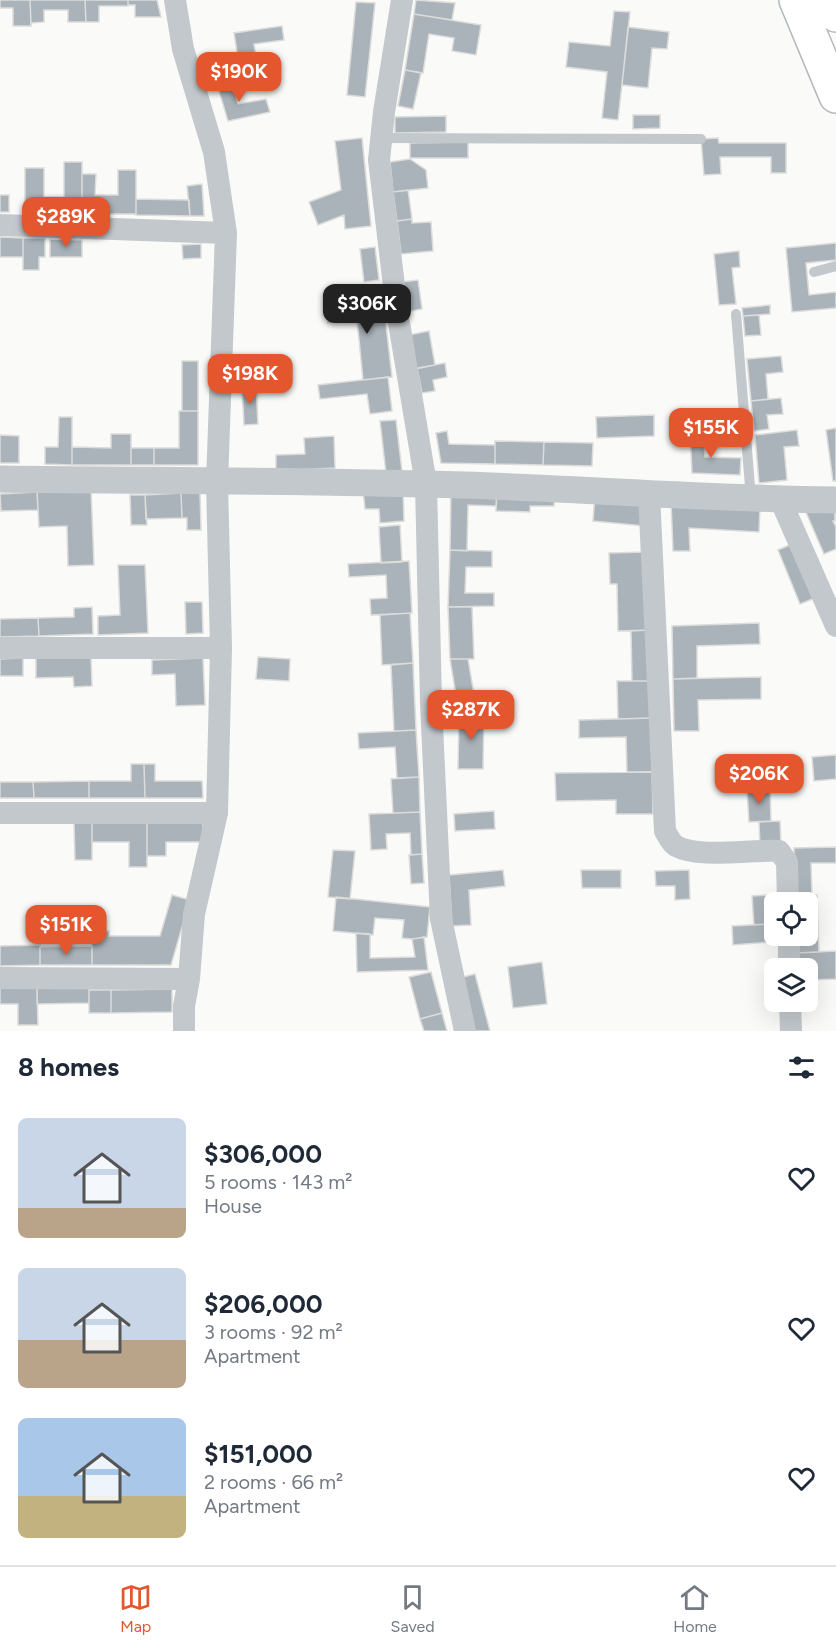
<!DOCTYPE html>
<meta charset="utf-8">
<style>
:root{--surface:#fff;--page:#f2f2f3;--text:#1f2937;--muted:#747a83;--line:#e0e1e3;--accent:#e4572e}
body{margin:0;font-family:Figtree,sans-serif;background:var(--page);color:var(--text);height:100vh;display:flex;flex-direction:column;font-size:22px;white-space:nowrap}
*{box-sizing:border-box;margin:0}
p{font-size:20px;color:var(--muted)}
.icon{flex:none;width:33px;height:33px;fill:none;stroke:currentColor;stroke-width:2;stroke-linecap:round;stroke-linejoin:round}
.map{position:relative;height:1031px;overflow:hidden}
.side{display:flex;flex-direction:column;background:var(--surface);flex:1}
.side>*{flex:none}
.fabs{position:absolute;left:764px;top:892px;display:grid;gap:12px}
.fabs a{display:grid;place-items:center;width:54px;height:54px;border-radius:9px;background:var(--surface);box-shadow:0 6px 24px #0002;font-size:30px}
.price{position:absolute;translate:-50% -51px;padding:0 14px;border-radius:12px;background:var(--accent);color:#fff;font-size:20px;line-height:39px;filter:drop-shadow(0 2px 3px #0008)}
.price::after{content:'';position:absolute;left:50%;top:36px;width:18px;height:14px;margin-left:-9px;background:inherit;clip-path:polygon(0 0,100% 0,50% 100%)}
.price.on{background:#222;color:#fff}
ul{padding:0;list-style:none}
li{display:flex;align-items:center;gap:18px;height:150px;padding:0 18px}
li span{display:grid;place-items:center;flex:none;width:168px;height:120px;border-radius:9px;color:#555}
li>.icon{margin-inline-start:auto}
span .icon{width:72px;height:72px;fill:#fffc;stroke-width:1}
li b{font-size:26px}
h2{display:flex;justify-content:space-between;align-items:center;height:72px;padding:0 18px;font-size:26px}
.menu{display:flex;justify-content:space-around;align-items:center;height:84px;border-top:2px solid var(--line);background:var(--surface);font-size:16px;color:var(--muted)}
.menu a{display:grid;justify-items:center;gap:3px}
.menu .on{color:var(--accent)}
.map>svg:first-child{display:block}
.building{fill:#aab3b9;stroke:#dcdcda;stroke-width:1.5}
.lines{fill:none;stroke-linecap:round;stroke-linejoin:round}
.trunk-casing{stroke:#b4b9bd;stroke-width:36}
.service{stroke:#c3c8cc;stroke-width:10}
.minor{stroke:#c3c8cc;stroke-width:22}
.tertiary{stroke:#c3c8cc;stroke-width:27}
.trunk{stroke:#fff;stroke-width:33}
</style>
<div class="map">
<svg width="836" height="1031" viewBox="0 0 836 1031">
<rect width="100%" height="100%" fill="#fafaf8"/>
<path class="building" d="M0,0h30l1,26h-18v-18h-13z
M30,0h55l1,22h-18v-12h-24v12l-13,1z
M85,0h43v6h-29v16h-13z
M128,0h29l4,17h-26v-12h-7z
M416,0l39,3 -3,17 -38,-6z
M356,2l19,1 -10,94 -18,-2z
M614,11l16,1 -12,108 -16,-2 5,-46 -41,-5 3,-25 41,4z
M414,14l67,11 -5,30 -24,-4 2,-13 -25,-4 -6,39 -18,-3z
M282,26l2,14 -30,4 3,19 -18,2 -5,-32z
M628,27l41,5 -2,17 -15,-1 -4,40 -26,-3z
M405,70l16,3 -8,36 -15,-3z
M231,77l7,27 28,-5 4,13 -42,9 -12,-40z
M633,115h27v13l-27,1z
M446,116v16l-51,1v-16z
M362,138l9,88 -26,3 -1,-14 -26,10 -9,-23 32,-12 -6,-49z
M718,138l1,5h67v30h-15v-16h-51l1,17 -17,1 -3,-36z
M468,142v16h-58v-15z
M410,159l16,11 2,18 -35,4 -3,-30z
M64,162h18v52h-57v-46h19v29h20z
M118,170h18v44h-54v-40h14l-1,21h23z
M202,184l2,32h-14l-3,-30z
M408,190l4,29 -15,2 -4,-29z
M0,195h9v17h-9z
M136,199l53,1 1,16 -54,-1z
M412,219v4l19,-1 2,29 -32,3 -4,-33z
M0,237l23,1v19h-23z
M23,238h22v19h-6v13h-16z
M50,239l32,1v17h-32z
M836,243v17l-30,3 3,32 27,-3v16l-44,4 -6,-64z
M201,244v14l-18,1 -1,-14z
M375,247l4,33 -15,2 -4,-33z
M739,251l1,16 -8,1 4,36 -17,1 -5,-51z
M418,280l4,29 -16,3 -4,-30z
M383,299l9,78 -29,3 -6,-61 -29,4 -2,-18z
M770,305v9l-27,2 -1,-8z
M759,315l2,20 -16,1 -2,-20z
M429,331l6,34 -20,4 -6,-34z
M781,356l2,16 -17,2 2,25 -17,2 -4,-42z
M182,361h16v50h-16z
M445,363l2,14 -14,3 2,11 -13,2 -5,-25z
M388,377l4,34 -22,3 -3,-20 -47,5 -2,-14z
M242,385h14l2,39 -14,1z
M781,398l2,16 -16,1 2,14 -15,2 -3,-30z
M179,411h19v54h-44v-17h25z
M654,415v21l-57,2 -1,-21z
M59,417h13v48l-27,-1v-17h13z
M396,420l6,51 -16,2 -6,-52z
M836,428v53h-3l-7,-51z
M703,430l2,27 36,1 -1,17 -48,-2 -2,-42z
M797,430l2,16 -15,1 3,33 -28,3 -4,-48z
M447,431l2,13 46,1v19l-54,-1 -5,-30z
M111,434h20v31h-59v-18l39,1z
M0,435l19,1v27h-19z
M334,436l1,32 -59,3v-16l29,-1 -1,-16z
M495,441l49,1 -1,23 -48,-1z
M544,442l49,1 -1,23 -49,-1z
M131,448h23v17h-23z
M91,488l3,77 -26,1 -1,-40 -28,1 -2,-37z
M403,488l1,33 -24,2 -1,-14h-14l-2,-19z
M451,488l46,1 -1,17 -28,-1 -1,46 -17,-1z
M497,489l58,2 -1,15h-24v6l-34,-1z
M37,492l1,18 -37,1 -1,-17z
M181,493h19l1,37h-14v-12h-5z
M181,493l1,25 -36,1 -1,-24z
M595,494l52,5 -3,27 -51,-5z
M130,495h15l2,30h-16z
M671,501l89,5 -1,26 -70,-4 1,23h-17z
M835,509v12h-2l3,6v22l-12,5 -19,-44z
M400,525l2,37 -21,1 -2,-36z
M792,544l23,54 -15,6 -22,-54z
M450,550l42,1v16h-26l-1,26h29v13l-46,1z
M648,552l1,78 -31,1 -1,-47h-7l-1,-31z
M409,561l3,52 -41,2 -1,-16 17,-1 -1,-23 -37,2 -1,-13z
M118,565h27l3,68 -50,2v-19l22,-1z
M185,602h17l1,31 -17,1z
M92,607l1,27 -54,2 -1,-18 36,-1v-9z
M448,607h24l2,52h-24z
M410,613l3,50 -31,2 -2,-50z
M38,618l1,18 -39,1v-18z
M759,623l1,21 -63,2v32l-24,1 -1,-53z
M649,630l1,51h-18l-1,-50z
M91,656l1,30 -18,1 -1,-10 -37,1v-20z
M258,657l32,2 -1,22 -33,-2z
M23,658v18h-23v-17z
M203,658l2,47 -29,1 -1,-32 -23,1v-15z
M450,659h18l7,41h22l2,14 -40,-1z
M413,663l3,67 -22,1 -3,-66z
M761,677v22l-63,1 1,31h-25l-1,-52z
M617,681h33l1,37 -33,1z
M459,713l25,1 -1,55h-25z
M651,718l1,54h-25l-1,-35 -47,1v-18z
M416,730l3,47 -22,1 -2,-31 -36,2 -1,-16z
M836,755v24l-22,2 -2,-24z
M131,764h13l1,34h-56v-17h42z
M144,764h11v17h47l1,17h-58z
M652,772l1,42h-37v-14l-60,1 -1,-28z
M419,777l1,35 -27,1 -2,-34z
M89,781v17h-55l-1,-16z
M0,782h33l1,16h-34z
M770,789l1,32 -22,1 -2,-32z
M494,811l1,18 -40,2 -1,-17z
M420,812l2,42 -11,1 -1,-22 -24,1 1,15 -16,1 -2,-36z
M780,821l1,24 -21,1 -1,-24z
M74,823h18v37h-17z
M92,823h55v44h-18v-25h-37z
M147,823h56v19h-37v14h-19z
M836,847v16h-25l1,32 -17,1 -1,-48z
M333,850l22,1 -5,48 -22,-2z
M422,854l2,29 -13,1 -2,-29z
M503,870l2,16 -36,4 2,35 -19,1 -3,-51z
M581,870h40v18h-39z
M689,870l1,29 -15,1v-14h-19l-1,-15z
M172,895l18,5 -19,65h-79v-34h17v5h51z
M768,895l1,29 -15,1 -2,-29z
M817,895l2,57 -22,1v-17h10v-33h-11l-1,-7z
M336,897l94,10 -3,30 -15,2 -10,-1 2,-18 -29,-2 -2,17 -40,-4z
M769,924l1,18 -37,3 -1,-19z
M356,933l14,1v24l45,-1 -3,-18 12,-2 4,33 -71,2z
M40,945v20l-40,1v-20z
M92,946v19h-52v-18z
M836,951v28l-29,1v-11h-9l-1,-16z
M542,962l5,42 -34,4 -5,-41z
M431,972l11,41 -22,6 -11,-42z
M475,974l15,57h-16l-15,-53z
M89,987v16l-52,1v-16z
M0,988h37l1,37h-20v-21h-18z
M172,989v23l-61,1v-23z
M89,990h22v23h-22z
M442,1013l5,18h-23l-4,-12z"/>
<g class="lines">
<g class="trunk-casing">
<path id="trunk" d="M796,0l40,96
M830,0l6,15"/>
</g>
<path class="service" d="M382,138l319,1
M814,272l22,-6
M736,314l15,185"/>
<path class="minor" d="M175,0l8,49 31,103 12,81 -9,249 4,166 -4,165 -23,101 -5,65 -5,27v25
M402,0l-18,112 -5,48 18,151 29,173 5,219 10,216 24,112
M0,225l226,8
M649,494l16,337c3,5 6,12 11,15 23,13 75,3 103,5l8,11 1,41
M780,499l56,127
M0,648h221
M0,813h217
M789,936v33
M0,978l189,1
M790,1002l1,29"/>
<path class="tertiary" d="M0,479c154,2 309,1 464,6 124,4 248,14 372,15"/>
<use href="#trunk" class="trunk"/>
</g>
</svg>
<div class="fabs">
<a><svg class="icon" aria-label="locate" viewBox="0 0 24 24"><circle cx="12" cy="12" r="6"/><path d="M12 2v4M12 18v4M2 12h4M18 12h4"/></svg></a>
<a><svg class="icon" aria-label="layers" viewBox="0 0 24 24"><path d="M12 4l9 5-9 5-9-5zM3 14l9 5 9-5"/></svg></a>
</div>
<b class="price" style="left:239px;top:103px">$190K</b>
<b class="price" style="left:66px;top:248px">$289K</b>
<b class="price on" style="left:367px;top:335px">$306K</b>
<b class="price" style="left:250px;top:405px">$198K</b>
<b class="price" style="left:711px;top:459px">$155K</b>
<b class="price" style="left:471px;top:741px">$287K</b>
<b class="price" style="left:759px;top:805px">$206K</b>
<b class="price" style="left:66px;top:956px">$151K</b>
</div>
<section class="side">
<h2>8 homes<svg class="icon" aria-label="filters" viewBox="0 0 24 24"><path d="M4 7h16M4 17h16"/><circle cx="9" cy="7" r="2"/><circle cx="15" cy="17" r="2"/></svg></h2>
<ul>
<li><span style="background:linear-gradient(#c9d6e8 75%,#b9a48a 0)"><svg class="icon" aria-label="home" viewBox="0 0 24 24"><path d="M3 11l9-7 9 7M6 9v11h12V9"/></svg></span><div><b>$306,000</b><p>5 rooms · 143 m²</p><p>House</p></div><svg class="icon" aria-label="heart" viewBox="0 0 24 24"><path d="M12 20l-8-8c-3-5 5-10 8-4 3-6 11-1 8 4z"/></svg></li>
<li><span style="background:linear-gradient(#c9d6e8 60%,#b9a48a 0)"><svg class="icon" aria-label="home" viewBox="0 0 24 24"><path d="M3 11l9-7 9 7M6 9v11h12V9"/></svg></span><div><b>$206,000</b><p>3 rooms · 92 m²</p><p>Apartment</p></div><svg class="icon" aria-label="heart" viewBox="0 0 24 24"><path d="M12 20l-8-8c-3-5 5-10 8-4 3-6 11-1 8 4z"/></svg></li>
<li><span style="background:linear-gradient(#a9c7e8 65%,#c2b280 0)"><svg class="icon" aria-label="home" viewBox="0 0 24 24"><path d="M3 11l9-7 9 7M6 9v11h12V9"/></svg></span><div><b>$151,000</b><p>2 rooms · 66 m²</p><p>Apartment</p></div><svg class="icon" aria-label="heart" viewBox="0 0 24 24"><path d="M12 20l-8-8c-3-5 5-10 8-4 3-6 11-1 8 4z"/></svg></li>
</ul>
</section>
<nav class="menu">
<a class="on"><svg class="icon" aria-label="map" viewBox="0 0 24 24"><path d="M3 6l6-2 6 2 6-2v14l-6 2-6-2-6 2zM9 4v14M15 6v14"/></svg>Map</a>
<a><svg class="icon" aria-label="saved" viewBox="0 0 24 24"><path d="M7 4h10v16l-5-4-5 4z"/></svg>Saved</a>
<a><svg class="icon" aria-label="home" viewBox="0 0 24 24"><path d="M3 11l9-7 9 7M6 9v11h12V9"/></svg>Home</a>
</nav>
